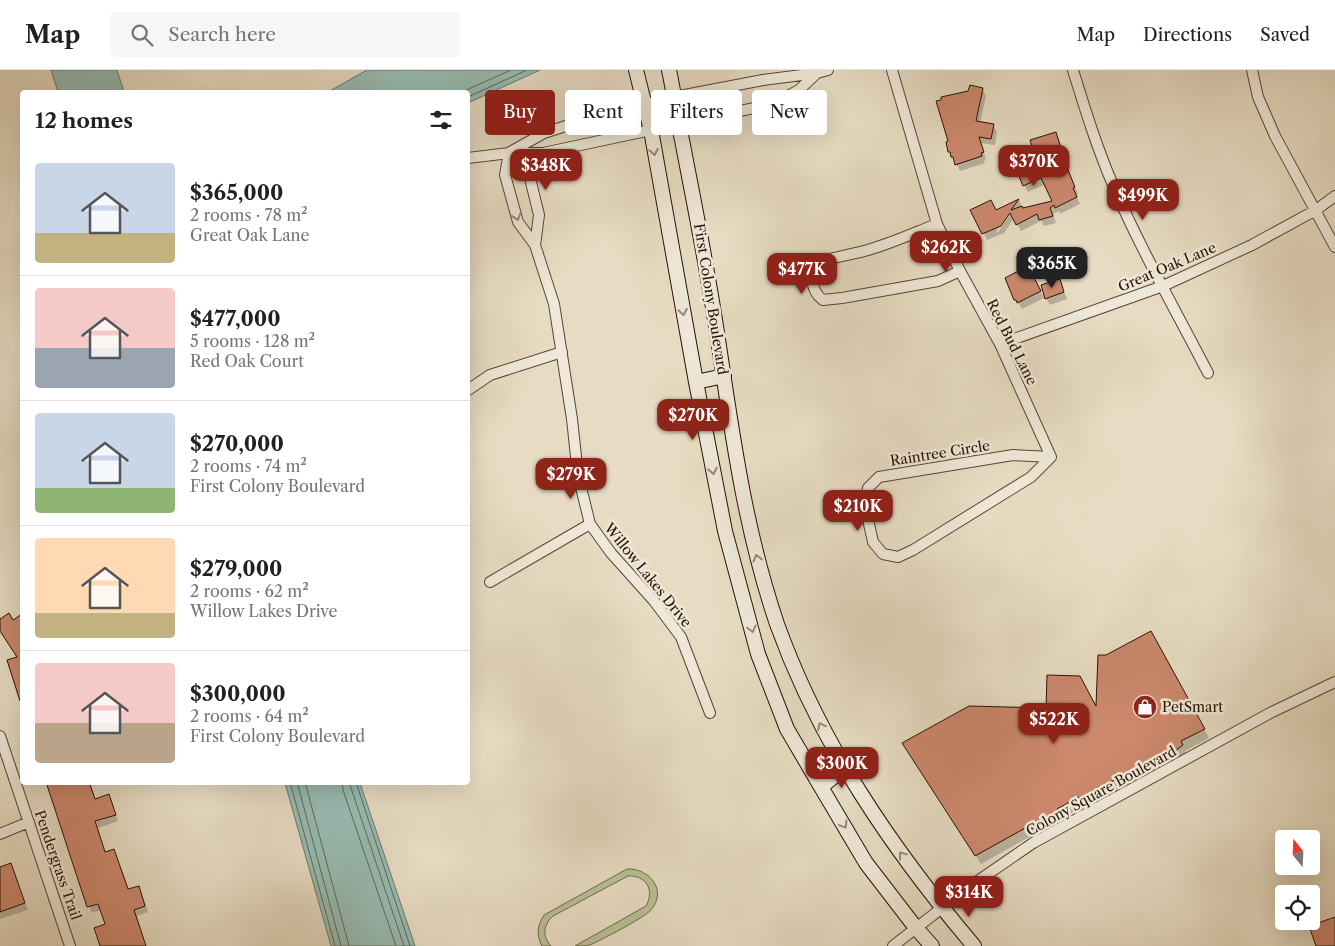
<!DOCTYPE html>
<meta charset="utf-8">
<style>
:root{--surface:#fff;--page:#f6f6f6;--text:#202124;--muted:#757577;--line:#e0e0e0;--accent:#8f2418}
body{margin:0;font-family:"Libre Caslon Text",serif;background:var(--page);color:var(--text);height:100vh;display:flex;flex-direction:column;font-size:19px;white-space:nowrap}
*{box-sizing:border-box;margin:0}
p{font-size:16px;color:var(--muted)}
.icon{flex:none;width:28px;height:28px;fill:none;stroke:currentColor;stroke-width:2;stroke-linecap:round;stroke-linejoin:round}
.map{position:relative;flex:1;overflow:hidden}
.side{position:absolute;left:20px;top:20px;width:450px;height:695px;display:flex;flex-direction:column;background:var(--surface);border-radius:5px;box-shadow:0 5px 20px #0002}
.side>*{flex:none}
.top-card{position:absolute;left:485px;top:20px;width:475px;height:45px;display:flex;gap:10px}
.needle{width:32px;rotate:342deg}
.tools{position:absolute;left:1275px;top:760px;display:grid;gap:10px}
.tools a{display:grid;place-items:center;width:45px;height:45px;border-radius:5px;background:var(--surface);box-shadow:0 5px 20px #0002;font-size:25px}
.price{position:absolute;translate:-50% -42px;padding:0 11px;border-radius:10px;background:var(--accent);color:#fff;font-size:16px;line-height:32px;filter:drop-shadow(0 1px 2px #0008)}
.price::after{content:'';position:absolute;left:50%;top:30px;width:15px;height:11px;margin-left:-8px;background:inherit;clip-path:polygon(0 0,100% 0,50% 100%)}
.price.selected{background:#222;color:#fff}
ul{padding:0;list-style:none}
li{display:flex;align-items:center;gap:15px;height:125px;padding:0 15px}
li+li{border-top:1px solid var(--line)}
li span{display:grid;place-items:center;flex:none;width:140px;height:100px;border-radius:5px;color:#555}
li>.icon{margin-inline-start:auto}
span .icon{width:60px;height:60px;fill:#fffc;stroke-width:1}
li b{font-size:21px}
h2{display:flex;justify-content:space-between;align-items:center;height:60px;padding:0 15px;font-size:21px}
.chip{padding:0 18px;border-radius:5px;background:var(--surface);box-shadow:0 5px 20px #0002;font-size:18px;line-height:45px}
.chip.selected{background:var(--accent);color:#fff}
header{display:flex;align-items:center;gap:30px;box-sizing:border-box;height:70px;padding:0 25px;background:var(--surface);border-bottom:1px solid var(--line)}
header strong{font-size:24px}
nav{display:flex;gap:28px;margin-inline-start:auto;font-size:18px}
.search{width:350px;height:45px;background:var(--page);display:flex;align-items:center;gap:12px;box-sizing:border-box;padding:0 18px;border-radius:5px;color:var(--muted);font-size:19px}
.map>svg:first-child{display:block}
.green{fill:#b7c093;stroke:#70694a}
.water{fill:#97bcb3;stroke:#6b786c}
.shadow{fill:#0003;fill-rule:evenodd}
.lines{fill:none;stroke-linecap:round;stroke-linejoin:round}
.shore{stroke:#60675a;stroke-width:1}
.building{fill:#cc886d;stroke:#281201}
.minor-casing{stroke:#584432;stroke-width:12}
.secondary-casing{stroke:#281201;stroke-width:16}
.minor{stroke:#efe8d8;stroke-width:10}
.secondary{stroke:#efe8d8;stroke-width:14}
.oneway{stroke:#958877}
.labels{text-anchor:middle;stroke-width:5;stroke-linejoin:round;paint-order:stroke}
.street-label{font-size:14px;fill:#281201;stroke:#efe8d8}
.poi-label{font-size:14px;fill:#281201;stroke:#efe8d8;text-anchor:start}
</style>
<header>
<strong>Map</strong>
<div class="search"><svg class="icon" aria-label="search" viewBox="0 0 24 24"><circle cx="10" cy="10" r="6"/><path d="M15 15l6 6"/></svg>Search here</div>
<nav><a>Map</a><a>Directions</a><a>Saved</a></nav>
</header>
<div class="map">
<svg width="1335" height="876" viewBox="0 0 1335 876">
<rect width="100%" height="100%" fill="#e7dcc3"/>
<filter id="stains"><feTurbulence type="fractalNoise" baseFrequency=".004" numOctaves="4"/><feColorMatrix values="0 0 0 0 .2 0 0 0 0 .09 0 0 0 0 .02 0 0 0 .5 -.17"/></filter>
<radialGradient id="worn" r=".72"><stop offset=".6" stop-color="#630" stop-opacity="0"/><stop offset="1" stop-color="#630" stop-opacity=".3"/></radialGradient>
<path class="green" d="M627,799c22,-1 41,21 24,41 -7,8 -50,30 -61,35 -4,1 -10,1 -15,1l71,-40c9,-16 0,-31 -18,-30l-75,40c-10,9 -11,20 -2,30h-9c-6,-11 -5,-20 2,-31z"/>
<path class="water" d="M51,0h66l7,22h-66z
M367,0h173l-72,33v-11h-140z
M285,713h75l55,163h-84z"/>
<path class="shadow" d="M982,19l4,7 -6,27 13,2 4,7 -2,13 -14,-2 5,16 -2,1 1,3 -25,8 -10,-19z
M1056,64l3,6 10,33 9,21 -2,1 4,9 -20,10 -1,-3 -6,3 3,9 -12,3 -3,-5 -20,10 -7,-13 -10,15 -17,7 -15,-30 24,1 23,-11 4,9 31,-7 -8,-18 -18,8 -4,-7 13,-24zM1009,142h3l-14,20 -2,-1z
M1031,204l13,24 -22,11 -6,-10z
M1059,210l8,19 -17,6 -4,-7z
M22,545v89l-14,-43 10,-3 -18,-28v-10l13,2z
M1150,563l59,105 -24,13 2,4 -25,13 -2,-3 -74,43 -1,-2 -23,12 2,5 -29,15 -2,-3 -52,29 -72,-112 189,-42 9,-54z
M48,712h42l6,18 12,-4 10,25 -20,7 8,25 8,-3 3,7 12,33 9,-3 4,7 6,18 -11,4 9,30h-45l5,-21 -5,-15 -9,3 -3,-6z
M11,794l17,46 -28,9v-51z"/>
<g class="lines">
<path class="shore" d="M462,22l49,-22
M468,27l59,-27
M290,712l45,164
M297,712l44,164
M305,712l44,164
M342,712l1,8 53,156
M349,712l55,164
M356,712l54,164"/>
</g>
<path class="building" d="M970,15l13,3 -7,33 18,3 -3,15 -12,-2 5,15 -3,1 1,3 -27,9 -2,-8h-2l-1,-5h-2l-2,-10 2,-1 -12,-40 5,-1v-3l27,-6z
M1056,62l10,33 9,22 -2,1 4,9 -22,11 -1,-3 -4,3 3,8 -14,4 -2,-6 -21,11 -6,-12 -9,13 -19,8 -12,-24 21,-10 5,10 23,-11 -8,11 11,-4 1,2 29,-7 -11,-23 -18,8 -7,-17 20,-9 -6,-20z
M1028,196l13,25 -24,12 -1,-3h-2l-9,-22z
M1060,209l4,13 -19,7 -4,-14z
M9,543l4,7 9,-6v87h-2l-13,-41 10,-3 -17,-26v-12z
M1151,561l54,98 -24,12 2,4 -12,9 -15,5 -2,-2 -74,43 -1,-3 -22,12 2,4 -13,11 -18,6 -1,-3 -52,29 -73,-113 67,-37 77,2 1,-33 33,1 16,30 2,-51h8z
M46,712h43l6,17 14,-5 7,21 -21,6 10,31 9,-3 14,40 11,-3 6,20 -11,4 12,36h-46l-6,-18 11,-4 -7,-20 -11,3z
M11,793l14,40 -25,9v-45z
M1335,847v29h-19l-7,-20z"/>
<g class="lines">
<g class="minor-casing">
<path id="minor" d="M892,0l45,154 23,47 40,73 51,113
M1073,0c12,39 24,78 40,115 28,65 63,126 95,188
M1252,0l6,27 17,39 60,111
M510,82l34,-19 59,-19 71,-17 89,-17 54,-7 11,-3
M509,83l-4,22 13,47 17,23 19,59 18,115 6,56 12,49 21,29 43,48 27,36 29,76
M509,83l20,21 10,41 -4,30
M468,88l41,-5h34l230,-49 26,-14 18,-17
M937,154c-23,9 -45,19 -69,26 -9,3 -39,8 -45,11 -15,10 -13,29 0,39l19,-2 96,-17 22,-10
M1000,274l163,-58 89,-41 64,-35 19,-14
M468,320l22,-15 72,-23
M1013,385l38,2 -20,20 -118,73 -15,7 -15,-3 -10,-12 -8,-36 3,-18 11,-11z
M490,512l100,-58
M0,666l70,210
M0,764l29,-12
M893,876l76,-59 64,-44 239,-131 63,-30"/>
</g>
<g class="secondary-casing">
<path id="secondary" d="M636,0l15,60 45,252 29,149 33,123 29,75 34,58 45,76 50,65 16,18
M669,0c5,23 8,47 13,70 13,68 27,136 37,206 14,94 27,187 58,278 43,120 115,225 197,322
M696,312l28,-6
M821,717l23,-19"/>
</g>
<use href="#minor" class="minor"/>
<use href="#secondary" class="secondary"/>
</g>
<defs><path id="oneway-chevron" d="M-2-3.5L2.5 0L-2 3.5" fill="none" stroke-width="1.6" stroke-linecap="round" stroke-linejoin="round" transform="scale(1.25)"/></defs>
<g class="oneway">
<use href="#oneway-chevron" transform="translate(654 82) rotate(80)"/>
<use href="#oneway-chevron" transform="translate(517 147) rotate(71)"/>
<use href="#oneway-chevron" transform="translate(683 242) rotate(80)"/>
<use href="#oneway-chevron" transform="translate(713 401) rotate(79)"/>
<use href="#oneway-chevron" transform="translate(757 488) rotate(-105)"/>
<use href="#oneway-chevron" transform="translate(752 559) rotate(75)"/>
<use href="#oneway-chevron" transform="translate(821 656) rotate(-116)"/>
<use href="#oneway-chevron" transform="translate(844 755) rotate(59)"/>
<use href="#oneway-chevron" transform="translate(902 785) rotate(-127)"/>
</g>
<defs>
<g id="shop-disc" transform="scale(1.25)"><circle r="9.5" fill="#8f2418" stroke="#efe8d8"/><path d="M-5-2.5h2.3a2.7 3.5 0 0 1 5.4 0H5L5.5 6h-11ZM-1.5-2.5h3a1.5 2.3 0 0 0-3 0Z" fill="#fff"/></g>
</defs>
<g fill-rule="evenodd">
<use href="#shop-disc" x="1145" y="637"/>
</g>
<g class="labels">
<g class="street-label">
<text transform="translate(1167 197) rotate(-23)" y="5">Great Oak Lane</text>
<text transform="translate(711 229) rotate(81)" y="5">First Colony Boulevard</text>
<text transform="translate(1012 272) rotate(63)" y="5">Red Bud Lane</text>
<text transform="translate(940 383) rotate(-9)" y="5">Raintree Circle</text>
<text transform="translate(648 505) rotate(51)" y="5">Willow Lakes Drive</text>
<text transform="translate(1101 721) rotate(-29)" y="5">Colony Square Boulevard</text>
<text transform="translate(58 795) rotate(71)" y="5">Pendergrass Trail</text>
</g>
<g class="poi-label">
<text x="1162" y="642">PetSmart</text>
</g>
</g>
<rect width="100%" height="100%" filter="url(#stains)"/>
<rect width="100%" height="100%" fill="url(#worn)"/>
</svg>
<div class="tools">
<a><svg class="needle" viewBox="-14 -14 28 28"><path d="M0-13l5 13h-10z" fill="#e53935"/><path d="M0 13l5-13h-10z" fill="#757577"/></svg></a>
<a><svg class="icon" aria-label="locate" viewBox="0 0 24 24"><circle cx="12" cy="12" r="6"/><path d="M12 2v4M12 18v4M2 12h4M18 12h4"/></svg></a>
</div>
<b class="price" style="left:1034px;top:117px">$370K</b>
<b class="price" style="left:546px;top:121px">$348K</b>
<b class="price" style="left:1143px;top:151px">$499K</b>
<b class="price" style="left:946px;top:203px">$262K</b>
<b class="price selected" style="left:1052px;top:219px">$365K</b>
<b class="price" style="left:802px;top:225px">$477K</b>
<b class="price" style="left:693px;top:371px">$270K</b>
<b class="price" style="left:571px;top:430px">$279K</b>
<b class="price" style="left:858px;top:462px">$210K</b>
<b class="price" style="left:1054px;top:675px">$522K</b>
<b class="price" style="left:842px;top:719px">$300K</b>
<b class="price" style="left:969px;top:848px">$314K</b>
<div class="top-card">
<a class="chip selected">Buy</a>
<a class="chip">Rent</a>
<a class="chip">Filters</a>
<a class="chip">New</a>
</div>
<section class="side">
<h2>12 homes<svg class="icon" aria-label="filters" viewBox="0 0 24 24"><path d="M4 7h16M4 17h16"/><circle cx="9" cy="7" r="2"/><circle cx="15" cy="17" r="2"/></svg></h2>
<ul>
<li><span style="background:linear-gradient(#c9d6e8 70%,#c2b280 0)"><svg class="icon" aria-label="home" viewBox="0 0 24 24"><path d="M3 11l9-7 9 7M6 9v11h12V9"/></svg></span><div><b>$365,000</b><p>2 rooms · 78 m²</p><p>Great Oak Lane</p></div></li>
<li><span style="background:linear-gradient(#f6c9c9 60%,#9aa5b1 0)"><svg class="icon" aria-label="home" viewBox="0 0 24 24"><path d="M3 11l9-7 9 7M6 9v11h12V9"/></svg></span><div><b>$477,000</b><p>5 rooms · 128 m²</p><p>Red Oak Court</p></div></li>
<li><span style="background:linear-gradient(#c9d6e8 75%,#8fb573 0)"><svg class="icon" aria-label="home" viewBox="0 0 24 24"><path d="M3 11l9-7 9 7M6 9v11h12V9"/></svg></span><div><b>$270,000</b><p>2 rooms · 74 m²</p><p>First Colony Boulevard</p></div></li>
<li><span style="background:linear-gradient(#ffd9b3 75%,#c2b280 0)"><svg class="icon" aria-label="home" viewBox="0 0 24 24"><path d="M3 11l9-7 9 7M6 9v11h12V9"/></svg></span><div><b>$279,000</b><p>2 rooms · 62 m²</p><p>Willow Lakes Drive</p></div></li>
<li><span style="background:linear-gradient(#f6c9c9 60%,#b9a48a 0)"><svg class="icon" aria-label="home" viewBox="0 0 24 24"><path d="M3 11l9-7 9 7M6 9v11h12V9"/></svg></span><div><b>$300,000</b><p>2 rooms · 64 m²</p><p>First Colony Boulevard</p></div></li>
</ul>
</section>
</div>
